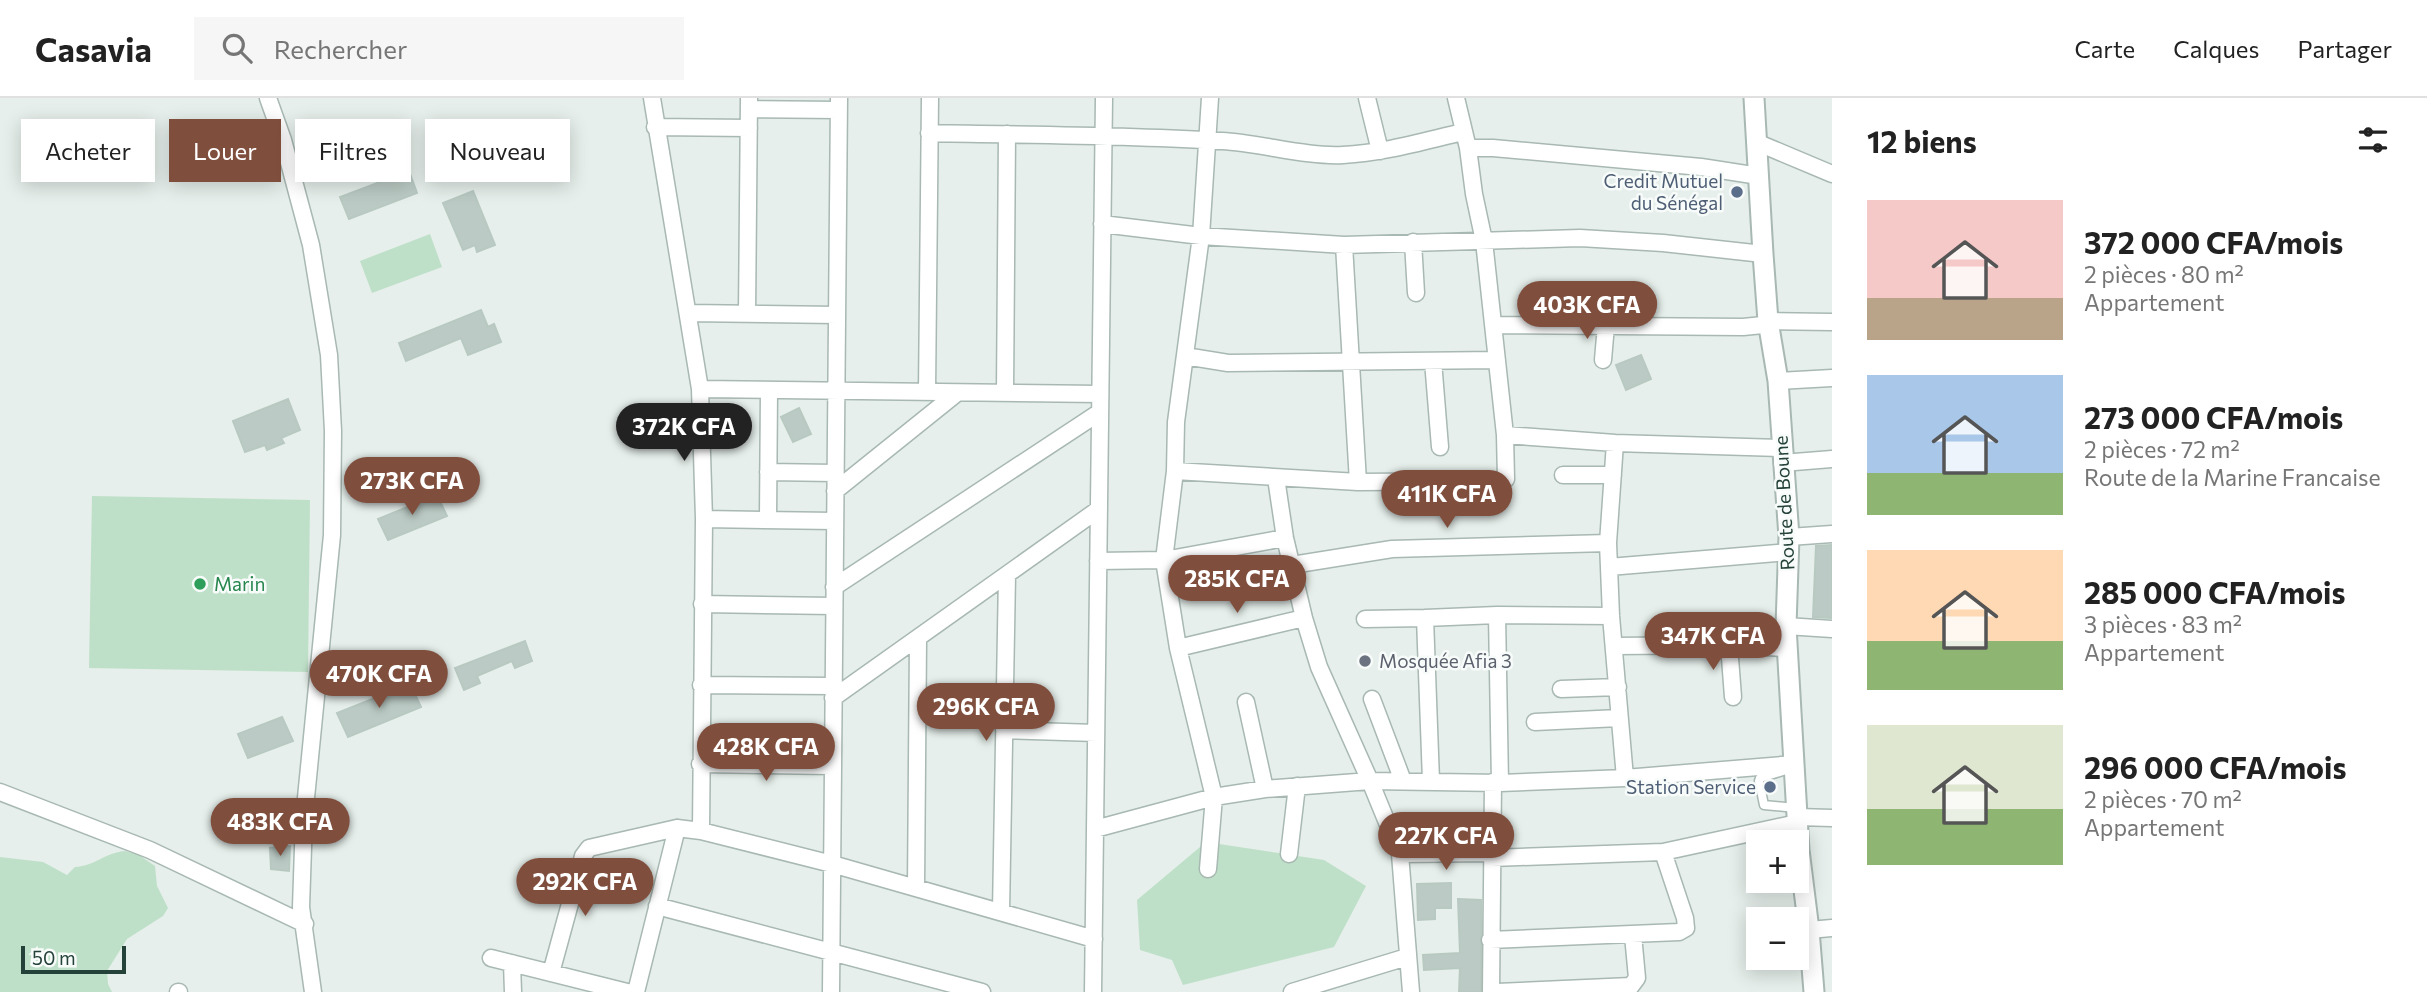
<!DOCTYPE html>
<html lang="fr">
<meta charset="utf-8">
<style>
:root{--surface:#fff;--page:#f6f6f6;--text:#222;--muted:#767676;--line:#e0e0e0;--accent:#804e3d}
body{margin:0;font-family:Commissioner,sans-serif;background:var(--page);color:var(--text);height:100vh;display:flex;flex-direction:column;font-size:26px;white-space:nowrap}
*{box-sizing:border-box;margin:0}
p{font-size:23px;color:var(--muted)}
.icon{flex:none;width:38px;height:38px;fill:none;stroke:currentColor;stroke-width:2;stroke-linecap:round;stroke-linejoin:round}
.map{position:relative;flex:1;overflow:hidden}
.panel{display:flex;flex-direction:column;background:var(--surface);width:595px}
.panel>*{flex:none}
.banner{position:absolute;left:21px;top:21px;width:665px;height:63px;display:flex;gap:14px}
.fabs{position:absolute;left:1746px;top:732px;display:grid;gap:14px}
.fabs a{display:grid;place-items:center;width:63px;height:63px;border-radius:0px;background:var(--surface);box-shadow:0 4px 18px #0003;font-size:35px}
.scale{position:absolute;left:21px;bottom:18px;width:105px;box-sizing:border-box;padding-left:7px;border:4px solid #24423a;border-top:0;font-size:19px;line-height:24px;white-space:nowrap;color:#24423a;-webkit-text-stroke:5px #f7fbf9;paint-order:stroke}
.price{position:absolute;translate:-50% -60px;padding:0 16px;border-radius:24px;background:var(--accent);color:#fff;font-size:23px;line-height:46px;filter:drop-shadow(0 2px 4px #0008)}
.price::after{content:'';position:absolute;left:50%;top:42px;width:21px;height:16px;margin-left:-10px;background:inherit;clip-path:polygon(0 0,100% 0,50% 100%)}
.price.active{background:#222;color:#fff}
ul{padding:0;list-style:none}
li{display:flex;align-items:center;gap:21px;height:175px;padding:0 35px}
li span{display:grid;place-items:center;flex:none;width:196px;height:140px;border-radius:0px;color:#555}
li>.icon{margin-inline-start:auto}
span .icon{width:84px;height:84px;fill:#fffc;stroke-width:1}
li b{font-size:30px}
h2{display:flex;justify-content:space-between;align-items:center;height:84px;padding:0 35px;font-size:30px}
.chip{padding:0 24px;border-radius:0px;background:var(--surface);box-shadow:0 4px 18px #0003;font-size:24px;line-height:63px}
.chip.active{background:var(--accent);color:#fff}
header{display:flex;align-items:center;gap:42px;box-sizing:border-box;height:98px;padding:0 35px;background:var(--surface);border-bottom:2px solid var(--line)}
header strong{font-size:33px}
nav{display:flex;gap:38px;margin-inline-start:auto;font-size:24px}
.search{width:490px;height:63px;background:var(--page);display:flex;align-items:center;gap:18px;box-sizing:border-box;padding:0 24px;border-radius:0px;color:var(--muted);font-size:26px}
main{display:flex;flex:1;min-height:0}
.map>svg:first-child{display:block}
.green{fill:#bfe0c8}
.building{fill:#bbcac4;stroke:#b8c9c2;stroke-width:2}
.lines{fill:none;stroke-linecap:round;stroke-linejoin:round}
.service-casing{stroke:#a8b8b2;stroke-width:11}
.minor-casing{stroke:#a8b8b2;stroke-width:19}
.tertiary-casing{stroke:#a8b8b2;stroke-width:23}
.service{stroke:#fff;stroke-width:8}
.minor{stroke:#fff;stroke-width:16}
.tertiary{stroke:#fff;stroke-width:19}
.service-dot{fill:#5c6f8a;stroke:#f7fbf9;stroke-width:2.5}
.leisure-dot{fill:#2e9e5b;stroke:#f7fbf9;stroke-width:2.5}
.worship-dot{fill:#6b7280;stroke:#f7fbf9;stroke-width:2.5}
.labels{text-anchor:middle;stroke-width:5;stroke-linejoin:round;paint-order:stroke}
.service-label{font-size:19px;fill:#4e5e75;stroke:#f7fbf9;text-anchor:end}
.street-label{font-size:19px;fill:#24423a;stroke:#f7fbf9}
.leisure-label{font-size:19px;fill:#27864d;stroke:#f7fbf9;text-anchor:start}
.worship-label{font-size:19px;fill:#5b616d;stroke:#f7fbf9;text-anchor:start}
</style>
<header>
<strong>Casavia</strong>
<div class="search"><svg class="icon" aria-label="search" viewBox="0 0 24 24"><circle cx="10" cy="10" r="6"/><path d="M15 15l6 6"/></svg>Rechercher</div>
<nav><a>Carte</a><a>Calques</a><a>Partager</a></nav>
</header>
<main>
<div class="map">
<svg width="1832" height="894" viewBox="0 0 1832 894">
<rect width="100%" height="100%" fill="#e6efeb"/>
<path class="green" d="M430,136l12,33 -70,26 -12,-32z
M92,398l218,4 -2,172 -219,-4z
M1206,744l118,18 42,26 -32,61 -151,38 -11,-25 -32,-10 -3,-50z
M125,753l14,4 16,11 2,20 11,22 -5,8 -36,23 -20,32 1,13 4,8h-112v-135l43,5 24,13 8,-8c21,-1 28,-14 50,-16z"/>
<path class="building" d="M244,33l4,14 -32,13 -6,-12z
M448,51l8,22 -13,6 -9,-23z
M409,73l8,22 -68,26 -9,-22z
M473,93l22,54 -18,7 -2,-7 -12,5 -20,-47z
M481,212l7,17 6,-3 7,18 -33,13 -7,-17 -55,23 -7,-18z
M1641,257l10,24 -25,11 -10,-25z
M288,301l12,31 -19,8 3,5 -17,7 -2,-5 -20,7 -12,-31z
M799,310l12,26 -18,8 -12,-25z
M437,397l10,21 -59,24 -10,-21z
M1832,447v73l-19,-1 3,-71z
M525,543l7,20 -17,7 -3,-7 -35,15 3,7 -16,7 -9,-22z
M410,586l11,23 -73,30 -11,-24z
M282,619l11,24 -45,17 -10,-24z
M290,748l-1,25 -18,-2 -1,-21z
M1451,785v25h-16v11l-17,1 -1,-36z
M1458,801l23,1v92h-22l1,-24 -36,2 -1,-15 37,-2z"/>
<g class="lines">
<g class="service-casing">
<path id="service" d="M1783,673l-23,7 -1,3 5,24 32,3"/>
</g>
<g class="minor-casing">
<path id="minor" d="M268,0l15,42 28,105 18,110 4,76 -1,104 -28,283 -3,89 12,85
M652,0l48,291 4,130 -3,312
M1367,0l13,53
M749,11l90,1
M655,29l94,1
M929,35c98,2 195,2 293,8 38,2 84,16 121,14 41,-2 81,-14 120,-23
M1756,44l76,32
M1468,50h25l208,19 58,9
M1102,126l99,12 143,9 236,-7 83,5 100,11
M1413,144l3,51
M1344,147l14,237
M688,215l149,2
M747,216l2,-216
M1493,227l250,2 20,-2 5,-4 64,1
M1185,258l43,7 269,-3
M1603,262l3,-35
M1433,263l7,86
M1778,283l54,-3
M700,291l400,5
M927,294l3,-294
M1005,295l2,-259
M1505,337l110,8 167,5
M1615,345l-7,100 3,73 14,162
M1782,365l50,-4
M1175,373l183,11 145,-1 3,-2 -1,-44 -21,-194 -10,-47 -6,-46 -12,-50
M768,374l67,1
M1563,377h50
M1276,380l9,60 19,80 15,49 51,114 30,73 11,138
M835,393l122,-98
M704,421l131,2
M768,422l1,-130
M1789,439l43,-3
M1098,463l66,-1 121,-22
M1292,467l100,-16 216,-6
M1609,469l180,-15
M834,489l266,-175
M702,506l132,2
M1497,517l3,168
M1365,521l60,-1
M1786,528l46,3
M1729,547l4,52
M1614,548l115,-1 58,3
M1178,550l126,-30
M701,587l132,1
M1561,591l57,-2
M833,600l266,-189
M1372,601l31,82
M1246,604l19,87
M1535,624l84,-4
M1004,632l92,3
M700,666l133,2
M1431,683l-6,-163 72,-3 114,1
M0,694l150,58 155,74
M1797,719l35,1
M1095,731l119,-32 51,-8 105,-8 130,2 125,-5 169,-14
M1289,756l8,-68
M1400,756l92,-1
M1492,760l171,-6 134,-29
M1208,771l6,-72 -36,-149 -14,-88 11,-89 1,-49 25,-186 9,-138
M916,790l2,-248
M657,808l325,86
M1001,814l6,-337
M1809,832l23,-2
M1490,842l189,-8 7,-4 -1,-10 -22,-66
M491,860l136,34
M512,865l1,29
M551,875l32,-117 6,-8 88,-20 24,3 131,33 262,75
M178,894h1
M636,894l41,-164
M831,894l8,-894
M1093,894l11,-894
M1292,894l115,-35
M1491,894l2,-210
M1497,894l134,-6 6,-8 -4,-43"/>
</g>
<g class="tertiary-casing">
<path id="tertiary" d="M1754,0l9,156 5,67 10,60 11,156 -3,89 13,224 10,80 5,62"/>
</g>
<use href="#service" class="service"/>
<use href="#minor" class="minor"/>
<use href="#tertiary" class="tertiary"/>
</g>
<g class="service-dot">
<circle cx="1737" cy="94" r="7"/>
<circle cx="1770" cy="689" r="7"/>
</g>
<circle class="leisure-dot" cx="200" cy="486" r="7"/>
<circle class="worship-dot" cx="1365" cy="563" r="7"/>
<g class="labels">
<g class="service-label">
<text x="1723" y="90">Credit Mutuel<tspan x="1723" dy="22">du Sénégal</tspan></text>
<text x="1756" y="696">Station Service</text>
</g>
<g class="street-label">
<text transform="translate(1784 405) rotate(-93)" y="7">Route de Boune</text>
</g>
<g class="leisure-label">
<text x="214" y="493">Marin</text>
</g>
<g class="worship-label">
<text x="1379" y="570">Mosquée Afia 3</text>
</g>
</g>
</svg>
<div class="fabs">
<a>+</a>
<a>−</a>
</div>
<div class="scale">50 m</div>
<b class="price" style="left:1587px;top:243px">403K CFA</b>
<b class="price active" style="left:684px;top:365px">372K CFA</b>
<b class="price" style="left:412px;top:419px">273K CFA</b>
<b class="price" style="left:1447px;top:432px">411K CFA</b>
<b class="price" style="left:1237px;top:517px">285K CFA</b>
<b class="price" style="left:1713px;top:574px">347K CFA</b>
<b class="price" style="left:379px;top:612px">470K CFA</b>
<b class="price" style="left:986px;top:645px">296K CFA</b>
<b class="price" style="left:766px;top:685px">428K CFA</b>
<b class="price" style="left:280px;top:760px">483K CFA</b>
<b class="price" style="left:1446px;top:774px">227K CFA</b>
<b class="price" style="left:585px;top:820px">292K CFA</b>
<div class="banner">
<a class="chip">Acheter</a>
<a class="chip active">Louer</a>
<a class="chip">Filtres</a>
<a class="chip">Nouveau</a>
</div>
</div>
<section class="panel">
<h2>12 biens<svg class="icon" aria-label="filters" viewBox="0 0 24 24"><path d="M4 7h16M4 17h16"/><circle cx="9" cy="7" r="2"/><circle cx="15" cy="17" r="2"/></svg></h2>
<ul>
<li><span style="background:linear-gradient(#f6c9c9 70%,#b9a48a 0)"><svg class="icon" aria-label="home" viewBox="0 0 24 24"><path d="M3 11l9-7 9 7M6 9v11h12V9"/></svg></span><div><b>372 000 CFA/mois</b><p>2 pièces · 80 m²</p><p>Appartement</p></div></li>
<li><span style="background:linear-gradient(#a9c7e8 70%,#8fb573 0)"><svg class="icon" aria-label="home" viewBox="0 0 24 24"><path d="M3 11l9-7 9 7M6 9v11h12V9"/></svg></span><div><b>273 000 CFA/mois</b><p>2 pièces · 72 m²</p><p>Route de la Marine Francaise</p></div></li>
<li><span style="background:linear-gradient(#ffd9b3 65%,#8fb573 0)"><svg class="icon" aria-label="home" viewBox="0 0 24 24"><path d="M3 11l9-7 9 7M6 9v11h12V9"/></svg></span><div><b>285 000 CFA/mois</b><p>3 pièces · 83 m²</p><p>Appartement</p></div></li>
<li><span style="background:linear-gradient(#dfe7d0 60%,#8fb573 0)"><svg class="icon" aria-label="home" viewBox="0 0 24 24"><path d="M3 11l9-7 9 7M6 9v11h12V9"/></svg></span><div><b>296 000 CFA/mois</b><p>2 pièces · 70 m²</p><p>Appartement</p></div></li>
</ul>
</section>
</main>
